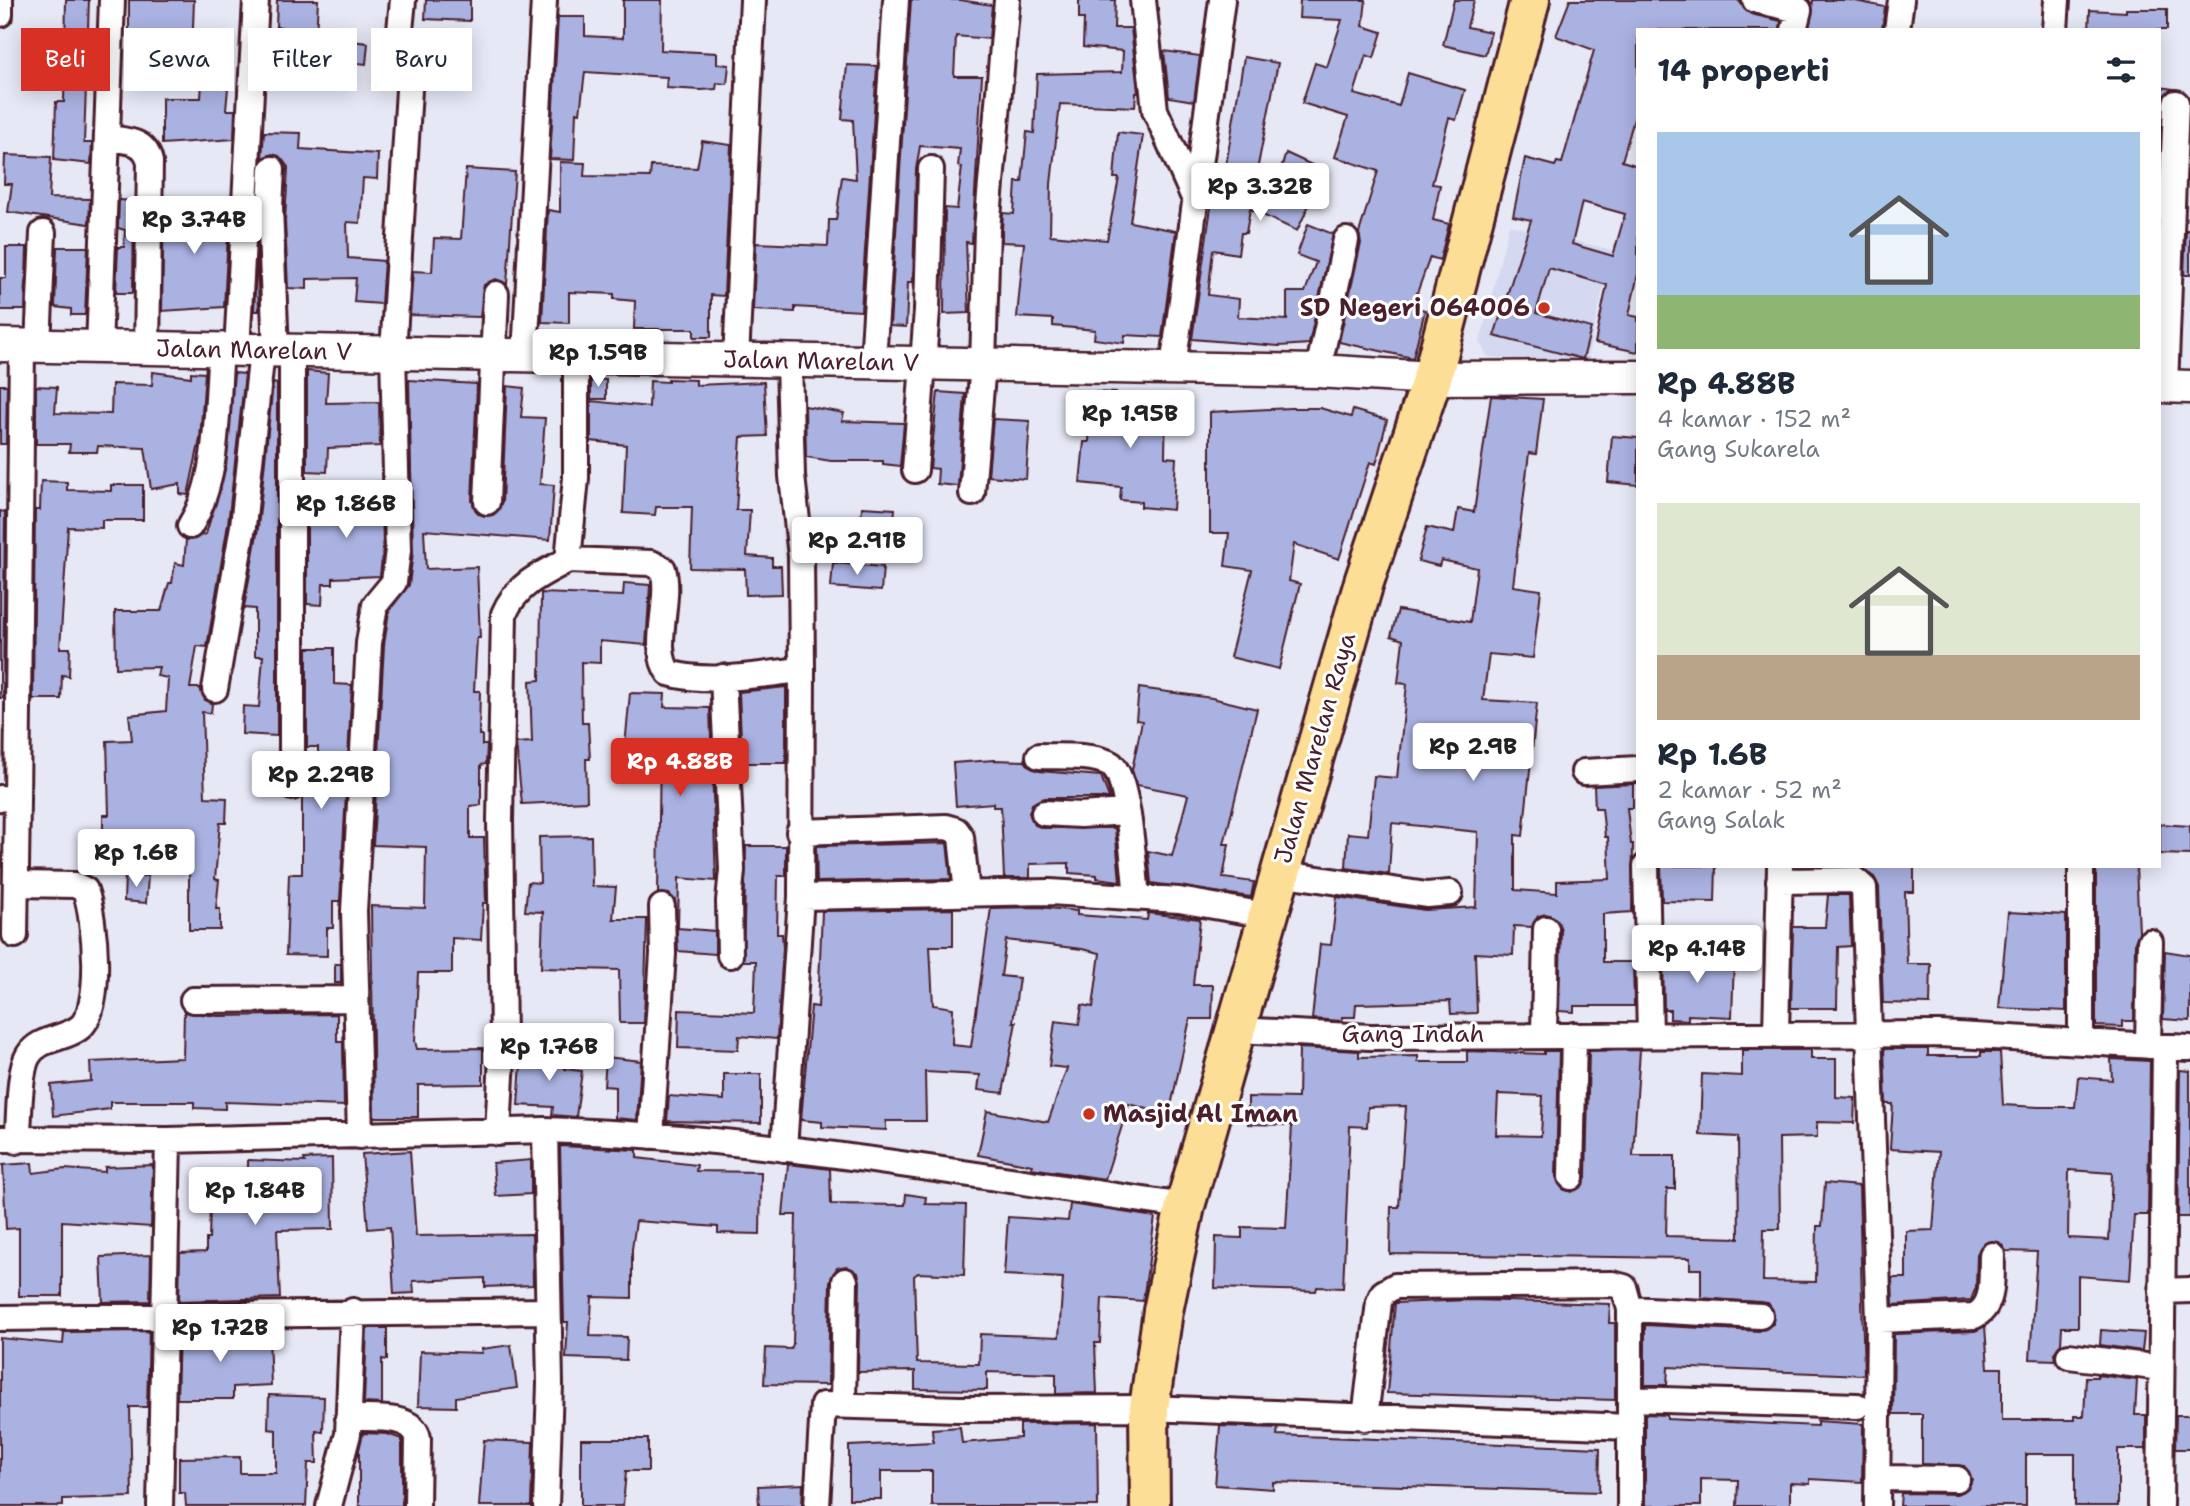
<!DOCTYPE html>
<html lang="id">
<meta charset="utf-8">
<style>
:root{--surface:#fff;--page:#f6f6f7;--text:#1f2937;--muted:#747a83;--accent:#d93025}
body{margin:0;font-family:"Shantell Sans",sans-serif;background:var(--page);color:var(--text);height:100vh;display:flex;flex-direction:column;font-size:26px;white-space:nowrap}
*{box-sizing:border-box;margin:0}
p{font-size:23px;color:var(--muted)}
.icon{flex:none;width:38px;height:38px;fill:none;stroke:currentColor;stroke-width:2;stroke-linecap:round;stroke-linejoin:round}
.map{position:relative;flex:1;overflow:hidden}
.sheet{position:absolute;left:1636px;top:28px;width:525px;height:840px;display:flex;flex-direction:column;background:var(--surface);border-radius:0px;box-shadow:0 4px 18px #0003}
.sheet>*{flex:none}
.hud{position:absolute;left:21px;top:28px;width:665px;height:63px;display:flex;gap:14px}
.price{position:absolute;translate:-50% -60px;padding:0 16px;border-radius:7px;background:#fff;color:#222;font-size:23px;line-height:46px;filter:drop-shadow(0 2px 4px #0008)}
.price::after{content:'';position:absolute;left:50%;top:42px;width:21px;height:16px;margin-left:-10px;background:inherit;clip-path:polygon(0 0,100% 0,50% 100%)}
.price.current{background:var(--accent);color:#fff}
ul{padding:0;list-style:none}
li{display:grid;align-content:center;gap:14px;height:371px;padding:0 21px}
li span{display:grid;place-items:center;height:217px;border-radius:0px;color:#555}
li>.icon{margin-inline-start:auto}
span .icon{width:126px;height:126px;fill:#fffc;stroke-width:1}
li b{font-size:30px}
h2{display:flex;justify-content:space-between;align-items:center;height:84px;padding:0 21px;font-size:30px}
.pill{padding:0 24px;border-radius:0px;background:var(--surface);box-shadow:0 4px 18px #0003;font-size:24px;line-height:63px}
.pill.current{background:var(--accent);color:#fff}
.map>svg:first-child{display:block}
.built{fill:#d4d8f0}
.building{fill:#aab2e2;stroke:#4a1f2b;stroke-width:2;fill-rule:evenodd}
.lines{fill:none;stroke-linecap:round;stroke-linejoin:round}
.minor-casing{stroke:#4a1f2b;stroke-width:30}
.tertiary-casing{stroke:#4a1f2b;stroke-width:37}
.primary-casing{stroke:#4a1f2b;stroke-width:44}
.minor{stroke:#fff;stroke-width:24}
.tertiary{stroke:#fff;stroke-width:32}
.primary{stroke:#fdde96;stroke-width:38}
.poi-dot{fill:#c8321e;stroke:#fff;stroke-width:2.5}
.labels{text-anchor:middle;stroke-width:6;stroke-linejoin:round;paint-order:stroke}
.poi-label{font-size:24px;font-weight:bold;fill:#4a1f2b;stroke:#fff;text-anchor:end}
.street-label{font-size:24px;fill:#4a1f2b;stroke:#fff}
</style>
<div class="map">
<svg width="2190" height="1506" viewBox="0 0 2190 1506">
<rect width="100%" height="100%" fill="#e6e8f6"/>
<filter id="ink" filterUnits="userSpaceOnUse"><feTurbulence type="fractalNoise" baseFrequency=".0143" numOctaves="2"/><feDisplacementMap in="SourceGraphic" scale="14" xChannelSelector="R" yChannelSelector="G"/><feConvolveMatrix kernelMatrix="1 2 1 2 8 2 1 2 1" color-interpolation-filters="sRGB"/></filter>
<g filter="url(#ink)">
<path class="built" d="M1509,225l103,25 -26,114 -98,-7 -8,-14z"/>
<path class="building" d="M66,0h23l-5,143h8l-1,21 -37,-4 2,-58h8z
M129,0h65l-2,55 -29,-1v-13l-34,-2z
M277,0h41l-2,37 52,6 -2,21 -52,-6 -3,24 -35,-4 6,-51h-6z
M426,0h44v21l-45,-2z
M623,0h39l-1,50 56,3v11l12,1 -2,19 -10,-1 -1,6 -15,1 -35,-2 1,-11 -82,-5 -5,41 -4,-1 -2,48 -24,-1 8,-142h27v19l38,2z
M911,0h49l32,5 -3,34 -33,-3 -2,40h28l-10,167 -6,-1 3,71 -25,1 1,-106 12,1 5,-42 -4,-1 2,-17 -40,-3 -4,23 -3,113h-5l-2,45 -16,-1z
M1079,0h36l-1,28h17l7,65h-2l-1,14 -75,-3 -9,80 -1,51 57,5 12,-62h-5l4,-46 25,3 -13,87 46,9 -14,106 -37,-2 -1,8 -30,-4 1,-9 -42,-4v-7l-36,-2 7,-74 -22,-1v-12l1,-17 11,1 2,-32h6l5,-50 7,1 3,-59 85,-2 1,-21 -40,-4 1,-28h-5z
M1300,0h66l-3,26 19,6 -8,26 -8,-3 -12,39 45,12 9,-33 57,17 -9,30 -7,-2 -17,66 8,1 -7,35 16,4 -9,36 -10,-3 -18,50 13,3 -12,48 -74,-16 22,-99 -2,-10 19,-62 -43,-14 13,-40 -46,-14 13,-40 12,4 15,-47 -43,-2z
M1454,0h20l-7,27 24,5 -6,23 -42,-10z
M1570,0h168l13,14 30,7 -1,9h-142v75l-16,56 16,5v108l-9,41 9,2v35l-43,-9 12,-58 -58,-17 -13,45 55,15 -8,31 -89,-23 37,-116 -18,-4 12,-58 30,8 2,-4 5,1 32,-113 -38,-14zM1582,202l43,12 -12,42 -41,-12z
M1813,0h37l35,7 -3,23h-73z
M2126,9h41v21h-78l1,-20 36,2z
M1164,51l36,5 -6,45 -25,-4z
M204,52l27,3 -5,55h9l-1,29 -72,5v-46h39z
M1244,57l34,6 -24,123 20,5 12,-38 39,18 -28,60 -47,-22 -4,24h-5l-3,21 -25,-4 -5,45 31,4 -1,18 49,3v-28h18l11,-30 -19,-7 11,-31 25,10 -24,110 -30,2 -87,-7 20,-139 8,1z
M847,65l30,1 -16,245 -66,-4v5l-42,-2 3,-67 72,3 1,-26h7l6,-43 14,2 -3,-59 -11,-1z
M2160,87l14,2 -11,7 -3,26z
M264,132l37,1 -1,16 78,5 -1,25 -14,-1 -3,45 -13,-1 1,36 36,3 -3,43 -27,-2 2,-24 -49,1v10l-19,-1 -3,-67 3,-54 -9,-11 -7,-2 -10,4z
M702,141l29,4 -7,151 -13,-1v42h-17v-8h-60l1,-28 -21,-2v-5l-45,-2v31l-27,-1 6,-112 12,2v-50l25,1 -1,13 66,1 1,-11 46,2z
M5,155l46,2 -2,41 41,1 -1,25 -81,-12 4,-28h-8z
M466,169l49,3 -8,112 -11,-5 -12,6 -4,32 -70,-2 3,-44 19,1 2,-34 27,1z
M119,200l15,1 -1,92h-17l2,-46h6l1,-17 -7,-2z
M164,202l60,2 -2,24h6v7l-4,72 -62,4z
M2186,230h4v45h-6z
M6,247h21l-2,63h-25v-32h6z
M57,247h31l-3,68h-14v-6l-16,-2z
M257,254l2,57h-5z
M307,371l21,2 -2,30 53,-1 1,44 -52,2 -1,24 -20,-1z
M153,372l38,5v-5l14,1 -5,66 -12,56 -8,-1v-10l-29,5 -6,-41 -47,-2 -1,6h-28l1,-8h-34v-58l21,1 -2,26 56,1 1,-30 40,1z
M234,373l11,1 -17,150 -21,123 -10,-1 -7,42h10l5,12 7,4 -1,9 -9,-1 3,85 22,1 -1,25h-6l-5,56 4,1 -3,29h4v21h-31v-94l-63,1 -1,11 -22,-1v-32h6l-2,-74 25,-1 -3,-25 37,-4 2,-33 -11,-2 2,-9 -43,1 -1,-57h46l8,-28h3l3,-20 9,2 2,-25 20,-6 20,-68z
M591,379l15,1v19h-15z
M668,379l28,1v5l68,-3 3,54 -26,1 -5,73h14l-3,46 25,2v8h9l1,28 -36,1 -1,-26 -55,-1 2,-61h-36l-1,8 -32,-2 3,-68 -35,-4v-40l58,6 1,-26 18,1z
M409,380l68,4 -5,117 6,13 15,1 9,-12 5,-117 17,2 -3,29 24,1 -5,66 14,1 -4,55 -126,-10 2,39 51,-2 3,71h-3l-3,53h6l-1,44h3v10h5l-1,19 -5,1v40l-11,1v32h14l2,65h-3l-2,37 -29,-2v35h-34l-3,68 2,8 66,-1v36l-65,1v32h-44l-3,-211 54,2 1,-61 -53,-2 11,-200 5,-34 20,-26 4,-33z
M273,383l4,1v352l-35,-2 1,-28 16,1 4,-51h-8v-47l-11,-1 14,-80z
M0,385h7l-1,59h-6z
M938,392l27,2 -7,92 -21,-2 1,-15 -8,-1z
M1091,392l25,1v7l50,1 -1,56 11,1 -3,52 -32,-3v-5l-21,-2 1,-13 -41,-4 4,-41h5z
M1491,396l52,3 -7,55 -7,-1 -16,133 28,4 -8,68 -44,-4 -6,46 54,3 -14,133 -8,-1v55l42,3v-12l53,-2 -2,-42h-3l-3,-29h-7l-1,-22 39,-2v24h-6l4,36h2l-1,68 -29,2v48h30l1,44h-60v6l-15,-1 2,-82 -7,-12 -8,-3 -8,2 -6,11 -18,-1 -1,29 -38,-2 2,60 -26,1 -1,-13 -53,2 -41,1 -1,13h-13v4l-30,-2 8,-75 11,1 6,-48 88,13 51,-3 2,-75 -86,-9 -3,51 -43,-6 2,-35 20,2 6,-59 23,2 10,-94 -9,-1 5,-43 -12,-4 7,-26 72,12 7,-54 -36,-8 -2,6 -21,-5 9,-34 27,6 4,-24 16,3z
M805,406l39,7 -2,8 62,2 -4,43 -17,-2v-3h-52l-25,-4z
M1290,408h30l31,9 2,-7 34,10 -11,44 -6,-2 -31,97 -45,-15 -5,37 11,3 -21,85 -49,-12 22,-87 -27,-4 4,-33h-19v-121z
M993,419l37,2 -4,58 -38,-3z
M1612,436l26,2v47l-30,-3z
M41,481l26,1v8l44,1v-6h32v35h-41v8l-34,-1 -8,121h10l-1,28 -7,-1 -1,24h-28l2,-189h5z
M336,483h20v6h26l1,60 -3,27 -47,2v6h-10l-1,21 -15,-1v-85l28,2z
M862,507l33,2 -2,23 -33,-2z
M0,511l5,1 -2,186h-3z
M833,563l50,4 -2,24 -50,-4z
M624,583l26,2 -4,60 -46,-4v22l-19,-1 1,61h6l2,36h-4l1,42 -65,3 -6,-61 16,-1 -2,-61 10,-1 1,-87 82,3z
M307,648h27v36l18,1 -12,216h-7v27h-6v28l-41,-1 3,-81h13v-77l5,-9 11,2v-43h-11z
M786,687v76h-44l-3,-71z
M1139,688l73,10 45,11 -33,135h5l-6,34 31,4 -3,15 -100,-14 -3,-32 24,5 16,-61 -51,-10 -5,-15 10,-49 -6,-1z
M630,693l35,1 -1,13 46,1 6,173 -37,-3 -1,50 37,3v23l-37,-3 -3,-51 -6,-6 -11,-1 2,-147h-35z
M994,760l31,1 6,7 8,3 62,5 8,22h-65l-12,6 -3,9 6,12 8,3h72l5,53 -23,-3v-3l-28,-2v-10l-39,1v14h-26l-3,-71h-8v-4l-37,3 -3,-43z
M2160,824l30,2v29l-30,-1z
M591,836l1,50 24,1 -3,32h34l-3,104h-24l-1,-53 -78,-2 2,-56 -18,-1 3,-29 12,1 -1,-46z
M947,843l4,36 -134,3 -1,-36z
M746,846h40v30h-8l-1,58h5l1,14 -6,91 -38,-3 -1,14 -60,-2 1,-38 75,3 2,-52h-13z
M1661,866h55l-1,36 -53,-1z
M1858,866h56v26h-9l2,72h24l-1,40 -47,-1 -4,-116 -5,-10z
M2096,866h40l3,66 -4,10 -1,79h-11v6l-27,-1z
M125,875l23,1 -2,27 -22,-2z
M1828,895h21l2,51 -13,1 -1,61h-46l2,-81h32z
M1039,907l38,4v4l70,5 1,-7 52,6 -7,66h20l-1,34h-22l-21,96 -40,-11 -24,75 -74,-11 1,-3 -54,-10 9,-44 61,11 19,-54 -18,-2 6,-45 24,3 3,-19 11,2 7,-54 -18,-4 -76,-9 -5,36 18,2 -6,44h3l-13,71 -25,-3 2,-15 -55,-3 1,49h-40v9l-64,-3v-5l-21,-2 10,-114 7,1 4,-96 131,-2v37h-23l3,59 20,3 -1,37 19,2 20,-139z
M2008,912l58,3v96l-67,-3z
M1674,941l18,1 -1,16 43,2 -2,57 -44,-2v5l-18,-1v-9h-6l-1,-56 10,1z
M2165,951l25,4v66l-27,-2z
M335,964h6v19h-6z
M184,1012l34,4 119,-2v28h6l1,64 -119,-4v7l-31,-1v-6h-84v7l-57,7 -2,-31 40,-4 -1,-19 93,-4z
M1299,1048l60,3v6l59,-1v6h49v-11l77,3v-3h15l-3,126 7,12 8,3 12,-7 3,-8 3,-126 51,-1 -7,106h42v33h-8l-1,47 73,2 -1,-101 -38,-2 2,-61 40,2v-26h69v9h25v38l19,1 -1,25 -37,-1v15l-38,1 1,91h-16l-1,52 53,1 1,-56h5l3,-43 34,3 5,189 -196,-8 -1,18h-22v-60l114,6 14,-7v-14l-5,-7 -67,-5v-29h-11v-11l-300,-4 1,-47h8l7,-101 -38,1 -1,20 -17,-1 -7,162 -26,-1 -1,4 -101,-3 1,-51 26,1v-11l44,1 6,-103 -44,-1v-27l50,1zM1498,1094l45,2 -2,40 -45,-1z
M1884,1049h44v7h53v-4h19l3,53 36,2h36l3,-30 34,3 -1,-21 39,2 -2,154h-14l-4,65 -52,-4v51h-16l-1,17 -7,9 1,7 -25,-1 7,-107 -31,-1 -7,-9h-14l-8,12 -1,33 -5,13 -78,5 -1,-27h14v-47l27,-1 6,-78 -49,-3 3,-45h-7zM2069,1170l43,3 -3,67 -41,-2z
M522,1050l43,4v15l17,2 -6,46 -24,-2 1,-8 -35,-2z
M606,1057l35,4 -4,59 -22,-2v-31l-11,-1z
M2180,1070l10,1v146h-12z
M724,1074h37v49l-94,-2 2,-25 55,4z
M560,1146l77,4v8l60,7 -1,6 65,1 -1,62 -42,-1v-6l-82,-6 -4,28v49l-40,-1 -2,39 37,1 -1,23 -60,-2 2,-36h-4z
M410,1151l6,85 116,-2 1,51 -48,2v-9l-72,3 1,12 -20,1 -4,-67 -22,2 -6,-75z
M332,1158l1,71 -56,1 3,68 -101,3 1,-48 26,-1v-13h3l2,-69 37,1v-11l57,2 -1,-3z
M531,1160v34l-35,2 -3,-33z
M32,1163l1,10 32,-4 40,3v-5l48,-2 -2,62 -89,-6v75h-43v-68l-13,1 -3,-64z
M788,1164l42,5 1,35 74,1 1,-11 20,3 -1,7 41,1 -2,70 -46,-2 -4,3 3,87 62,1 1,-30 79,3 4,-59 -59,-3 4,-58 60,4 2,-17 85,13 -12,84 -41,-3 -2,45h-5l2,50 -41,1v-20l-69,-2v18l-72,-1v-18l-57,1 2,-91 -2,-8 -12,-7 -9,2 -7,13 -2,104 -64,-1 2,-36 25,1 2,-5 3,-129h-13z
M151,1255l-1,46 -47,1 -2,-45z
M1469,1300l141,4 -1,19h6v77l-228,-7 8,-90z
M1985,1326l3,42h14v52h72v-4h10l2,-39h11v-2l40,5 -2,35h11v34h-28v57h-43v-52h-49v52h-126l1,-13 56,1 12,-7 3,-8 -8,-13 -42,-2v-50h-29l1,-80 81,-3z
M367,1328h20v32l-5,-1v45l-18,-1z
M233,1330v8l36,-1 2,48 -38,2v12h-56l2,-68z
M2101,1330l43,3 -2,18 -42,-6z
M149,1331l-2,76h-17l2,90 -69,2v7h-63v-168l63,6 1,-12z
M511,1345l6,43 -61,9v10l-38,-1 2,-55 62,2 -1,-4z
M269,1395l55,2 -1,35 -7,-1 1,32h-9l-2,43h-120l-1,-13h-6v-35l61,-1v16h36v-43l-8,-1z
M1645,1414l22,1v4l150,7v-5l46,3 -1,58 -52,-3v5l-20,-1v23h-53l1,-26 -37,-1v27h-56z
M2176,1415h14v34h-15z
M1097,1423l1,83h-166v-35h-51v28h-32v-53l84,-4 -1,-13 28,-2 2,16 58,-5v-14z
M1220,1426l58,2 -1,7 323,13 -1,44 -326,-10v7l-58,-4z
M363,1433l24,1 15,5v67h-43v-56z
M581,1439h67v32h-22l-3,35h-42z
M484,1440l49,2 -2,64h-52z
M803,1484l-1,22h-43l-1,-20z"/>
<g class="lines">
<g class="minor-casing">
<path id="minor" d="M1143,0l12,110 40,90
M1755,0l44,10 -5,20
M0,14v-14
M1897,30l4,-30
M2055,30l2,-30
M108,138c20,3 37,2 42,24l-3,186
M272,169l-2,38 6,144
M38,346l5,-113
M99,348l13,-348
M237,350l19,-350
M292,351v436
M525,356l19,-356
M736,360l17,-360
M873,362l23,-362
M1173,368l49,-368
M1318,371l28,-131
M2165,386l11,-283
M915,470l12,-160 4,-141
M972,493l11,-129 4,-135 20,-229
M487,502l9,-208
M190,526c30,-48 26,-120 31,-176
M568,560l83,3 12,6c9,31 -13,80 6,104 41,12 91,1 133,-3
M723,677l9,193 -3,31 1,54
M215,689l28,-163 19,-175
M1039,756c21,1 50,-2 70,7 20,9 25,110 28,134
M1584,772l54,-3
M0,798l17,2 -2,135
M17,800l5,-454
M1044,813l36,2 47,-3
M799,832l147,-5 10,3 5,7 6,56
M1646,866l4,169
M1278,873l149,22 23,-2
M1779,881l76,-1 9,8 15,432 -2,186
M17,884l58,1 10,5c10,27 19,120 -6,138 -16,12 -40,9 -51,28 -10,17 -8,64 -11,85
M801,897l249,-5 129,8 87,15
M193,1000l161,-1
M1236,1030l134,7 569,-3 251,14
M1776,1033l4,-166
M1544,1034l2,-105
M2081,1042v-176
M2148,1046l2,-104
M545,1130l5,254 -4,122
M498,1133l5,-96 -3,-217 4,-206c12,-29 37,-40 64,-54l8,-82v-122
M360,1136l-6,-225 15,-268 6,-38 19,-23 4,-32 -5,-197 17,-280 -3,-12 -9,-11 5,-50
M651,1136l12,-182 -1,-47
M0,1139l168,1 377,-10c214,6 428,46 640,76
M784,1149l17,-252 1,-227 -1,-114 -9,-80 -3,-115
M1571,1177l3,-142
M2162,1291l28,-1
M1630,1309l130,7
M0,1318l548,-7
M1879,1320l95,-4c22,-10 17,-40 18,-61
M2069,1356l92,12
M1631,1399l226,7
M843,1405l2,-124
M348,1418c21,1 65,-5 70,20l-1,68
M1365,1418l14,-116 4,-9 12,-7 217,-2 12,3 6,22v118
M1879,1478l78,1
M160,1506l8,-366
M329,1506l19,-72 5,-123
M817,1506l6,-101 136,4 190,-1 481,19v79
M2160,1506l5,-458"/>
</g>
<g class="tertiary-casing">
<path id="tertiary" d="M0,345l1318,26 114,7 206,-1
M2160,386l30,1"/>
</g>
<g class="primary-casing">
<path id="primary" d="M1150,1506l-1,-98 14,-97 22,-105 179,-624 68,-204 98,-378"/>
</g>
<use href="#minor" class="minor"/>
<use href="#tertiary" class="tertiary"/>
<use href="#primary" class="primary"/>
</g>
</g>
<g class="poi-dot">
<circle cx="1544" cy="308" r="7"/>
<circle cx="1089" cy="1114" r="7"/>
</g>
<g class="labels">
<g class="poi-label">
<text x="1530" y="316">SD Negeri 064006</text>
<text x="1103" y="1122" text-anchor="start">Masjid Al Iman</text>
</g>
<g class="street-label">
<text transform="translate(254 350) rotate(1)" y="8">Jalan Marelan V</text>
<text transform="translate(821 361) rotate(1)" y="8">Jalan Marelan V</text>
<text transform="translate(1315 748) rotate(-74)" y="8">Jalan Marelan Raya</text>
<text x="1413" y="1042">Gang Indah</text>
</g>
</g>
</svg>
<b class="price" style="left:1260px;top:223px">Rp 3.32B</b>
<b class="price" style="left:194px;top:256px">Rp 3.74B</b>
<b class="price" style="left:598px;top:389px">Rp 1.59B</b>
<b class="price" style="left:1130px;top:450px">Rp 1.95B</b>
<b class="price" style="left:346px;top:540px">Rp 1.86B</b>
<b class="price" style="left:857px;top:577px">Rp 2.91B</b>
<b class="price" style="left:1473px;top:783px">Rp 2.9B</b>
<b class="price current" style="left:680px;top:798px">Rp 4.88B</b>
<b class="price" style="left:321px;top:811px">Rp 2.29B</b>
<b class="price" style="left:136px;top:889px">Rp 1.6B</b>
<b class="price" style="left:1697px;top:985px">Rp 4.14B</b>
<b class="price" style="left:549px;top:1083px">Rp 1.76B</b>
<b class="price" style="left:255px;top:1227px">Rp 1.84B</b>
<b class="price" style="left:220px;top:1364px">Rp 1.72B</b>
<div class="hud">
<a class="pill current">Beli</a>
<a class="pill">Sewa</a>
<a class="pill">Filter</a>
<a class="pill">Baru</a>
</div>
<section class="sheet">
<h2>14 properti<svg class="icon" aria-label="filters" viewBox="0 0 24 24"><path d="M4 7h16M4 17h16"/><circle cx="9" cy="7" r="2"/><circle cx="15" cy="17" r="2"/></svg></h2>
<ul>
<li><span style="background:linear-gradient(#a9c7e8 75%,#8fb573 0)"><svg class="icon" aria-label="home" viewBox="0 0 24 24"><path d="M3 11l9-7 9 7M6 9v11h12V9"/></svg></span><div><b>Rp 4.88B</b><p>4 kamar · 152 m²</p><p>Gang Sukarela</p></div></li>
<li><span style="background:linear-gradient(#dfe7d0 70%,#b9a48a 0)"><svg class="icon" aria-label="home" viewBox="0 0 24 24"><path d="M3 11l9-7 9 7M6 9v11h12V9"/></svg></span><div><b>Rp 1.6B</b><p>2 kamar · 52 m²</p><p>Gang Salak</p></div></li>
</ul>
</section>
</div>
